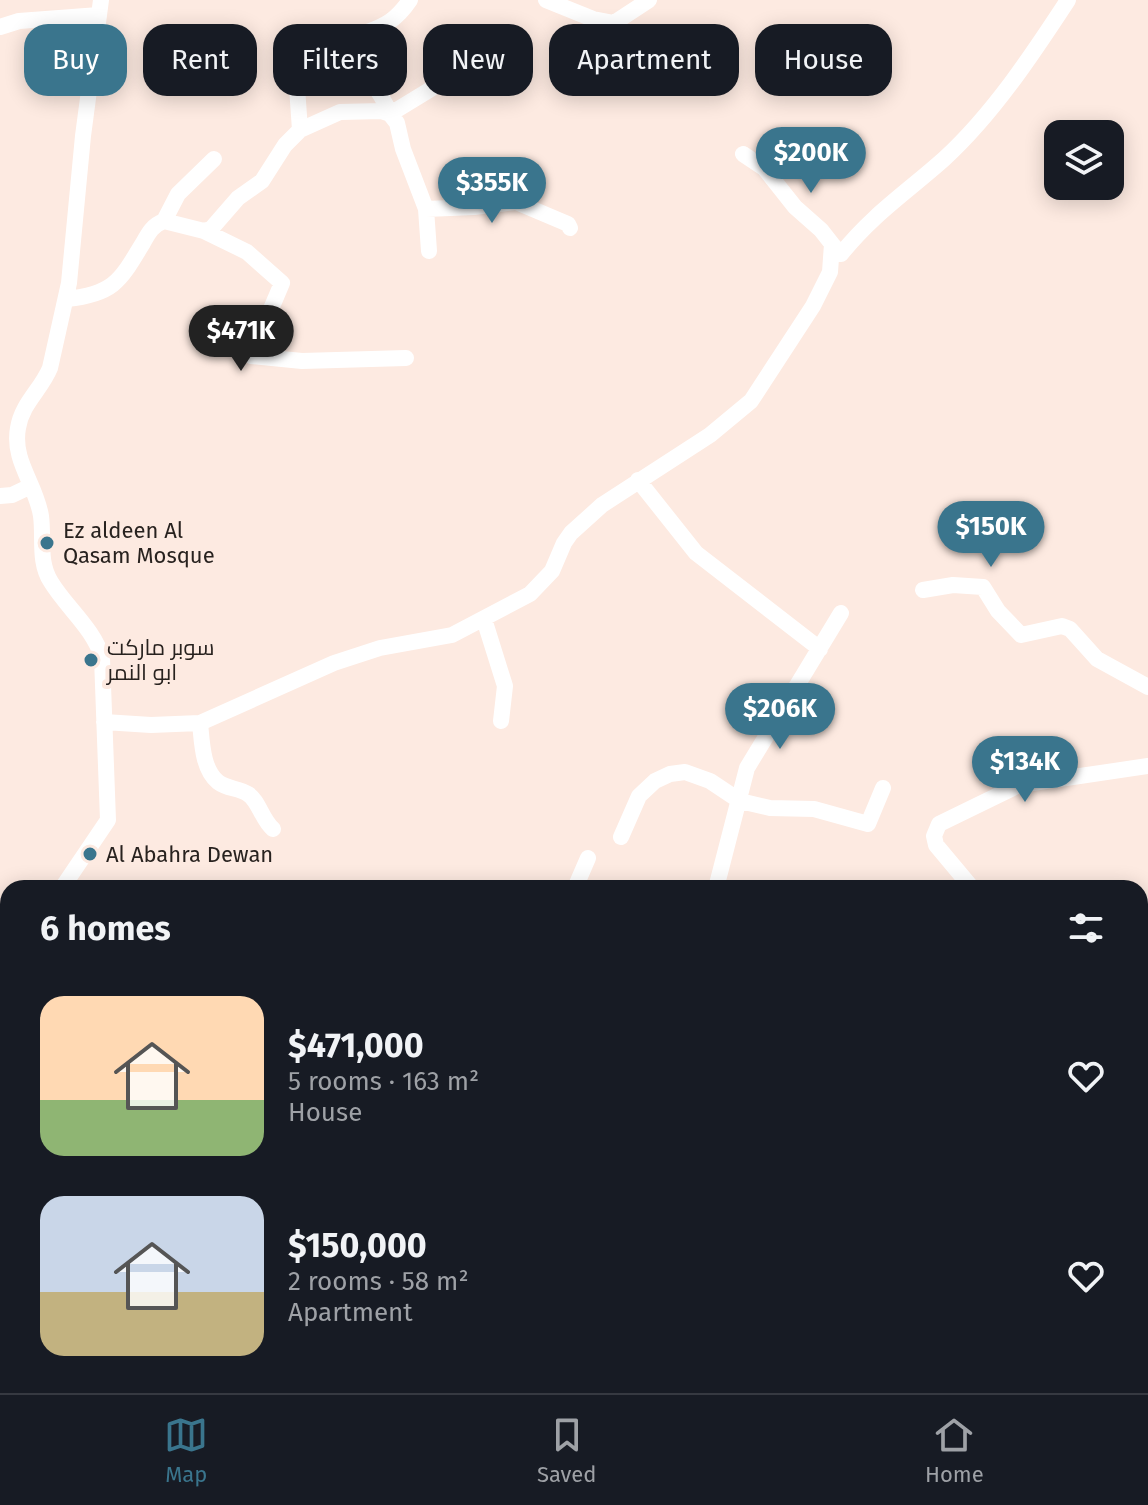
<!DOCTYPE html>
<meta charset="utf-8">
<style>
:root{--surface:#171b24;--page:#20242c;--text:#f1f3f6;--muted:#9ea1a6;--line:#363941;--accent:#3a758d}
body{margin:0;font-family:"Fira Sans",Cairo,sans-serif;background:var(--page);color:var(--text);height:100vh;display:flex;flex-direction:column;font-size:30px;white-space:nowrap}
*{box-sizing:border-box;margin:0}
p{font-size:26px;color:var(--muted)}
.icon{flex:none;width:44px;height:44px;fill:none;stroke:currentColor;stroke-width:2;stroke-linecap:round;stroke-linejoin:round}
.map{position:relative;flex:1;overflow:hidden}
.side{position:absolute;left:0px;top:880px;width:1148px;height:514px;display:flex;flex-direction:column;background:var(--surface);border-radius:24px 24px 0 0;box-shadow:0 4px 20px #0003}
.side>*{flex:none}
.guide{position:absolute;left:24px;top:24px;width:1100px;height:72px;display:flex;gap:16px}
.fabs{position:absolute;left:1044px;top:120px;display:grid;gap:16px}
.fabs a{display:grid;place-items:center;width:80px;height:80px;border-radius:16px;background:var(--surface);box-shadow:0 4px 20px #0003;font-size:40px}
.price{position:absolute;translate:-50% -68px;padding:0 18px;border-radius:28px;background:var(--accent);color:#fff;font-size:26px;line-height:52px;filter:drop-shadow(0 2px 4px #0008)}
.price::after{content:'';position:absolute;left:50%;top:48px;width:24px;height:18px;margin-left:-12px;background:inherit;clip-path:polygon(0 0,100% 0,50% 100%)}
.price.selected{background:#222;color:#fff}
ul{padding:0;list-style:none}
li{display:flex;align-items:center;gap:24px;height:200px;padding:0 40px}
li span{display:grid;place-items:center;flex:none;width:224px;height:160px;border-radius:24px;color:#555}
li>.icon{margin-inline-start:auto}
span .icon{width:96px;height:96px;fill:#fffc;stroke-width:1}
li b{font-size:34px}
h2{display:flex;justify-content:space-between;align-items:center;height:96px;padding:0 40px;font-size:34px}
.chip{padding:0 28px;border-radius:24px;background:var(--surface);box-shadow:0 4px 20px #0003;font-size:28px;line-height:72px}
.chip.selected{background:var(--accent);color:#fff}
.menu{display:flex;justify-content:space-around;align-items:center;height:112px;border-top:2px solid var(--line);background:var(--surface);font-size:22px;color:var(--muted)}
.menu a{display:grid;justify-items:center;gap:4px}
.menu .selected{color:var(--accent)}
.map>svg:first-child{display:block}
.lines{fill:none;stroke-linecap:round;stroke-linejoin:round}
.street{stroke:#fff;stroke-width:16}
.secondary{stroke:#dcc9bf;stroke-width:22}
.poi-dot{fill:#3a758d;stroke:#fdeae1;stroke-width:3}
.labels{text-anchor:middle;stroke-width:8;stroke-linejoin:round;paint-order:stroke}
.poi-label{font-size:22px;fill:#28221f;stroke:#fdeae1;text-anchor:start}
</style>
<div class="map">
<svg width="1148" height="1393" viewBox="0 0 1148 1393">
<rect width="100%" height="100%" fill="#fdeae1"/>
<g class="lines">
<path class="street" d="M410,0c-13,19 -24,26 -46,33 -16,30 17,54 26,81l41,-25 26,-29
M546,0l47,19 21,4 35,-23
M0,27l19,-6 80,-6
M300,130l-3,-43 8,-23
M743,154l21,14 31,39 26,23 11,14 1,11
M426,209l48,-2 42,-5 52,22 2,4
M164,221l14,-27 36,-35
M204,231l43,21 35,31 -31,73 51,5 104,-3
M67,299c47,-5 53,-18 76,-56 6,-11 10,-18 21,-22l40,10 7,-2 27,-31 24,-17 23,-36 15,-15 40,-18 41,-1 9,3 7,9 6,26 23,60 3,42
M638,480l58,73 124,96
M0,496l12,-1 19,-9
M923,590l30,-5 30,2 15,24 23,24 41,-9 8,3 27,30 51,28
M484,619l21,67 -4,35
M104,722l47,3 49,-2 134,-60 46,-15 72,-13 78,-41 22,-23 12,-28 7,-10 31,-28 108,-70 41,-34 62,-95 17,-34 2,-28 9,10c32,-40 66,-62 103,-95 49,-45 88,-104 124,-159
M200,723c2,18 2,46 18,59 9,7 21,6 30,12 11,7 14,26 25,35
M621,837l18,-41 16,-15 15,-7 15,-2 25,9 30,20 30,7 44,1 54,15 15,-36
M62,888l46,-68 -6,-162c-7,-28 -36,-51 -51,-76 -13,-20 -7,-44 -10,-66 -5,-32 -29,-55 -23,-88 4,-25 23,-38 32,-60l19,-85 14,-147 18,-136
M575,888l13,-30
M716,888l31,-120 94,-155
M972,888l-36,-43 -2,-9 5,-12 80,-39 129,-19
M0,951l8,-8
M1140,1032l8,4
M0,1176l8,5
M0,1283l8,-1
M1140,1374l8,3
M608,1393l2,-7"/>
<path class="secondary" d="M325,1393l2,-7"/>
</g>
<g class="poi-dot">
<circle cx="47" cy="543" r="8"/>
<circle cx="91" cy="660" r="8"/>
<circle cx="90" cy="854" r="8"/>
</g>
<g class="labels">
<g class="poi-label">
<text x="63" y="538">Ez aldeen Al<tspan x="63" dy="25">Qasam Mosque</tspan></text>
<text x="107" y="655">سوبر ماركت<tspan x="107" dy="25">ابو النمر</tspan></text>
<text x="106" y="862">Al Abahra Dewan</text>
</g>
</g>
</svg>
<div class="fabs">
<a><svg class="icon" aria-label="layers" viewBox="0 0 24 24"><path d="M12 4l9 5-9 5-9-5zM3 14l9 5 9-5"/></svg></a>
</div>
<b class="price" style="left:811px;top:195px">$200K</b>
<b class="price" style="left:492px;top:225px">$355K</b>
<b class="price selected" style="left:241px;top:373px">$471K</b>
<b class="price" style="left:991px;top:569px">$150K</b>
<b class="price" style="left:780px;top:751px">$206K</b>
<b class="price" style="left:1025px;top:804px">$134K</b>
<div class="guide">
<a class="chip selected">Buy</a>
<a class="chip">Rent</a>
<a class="chip">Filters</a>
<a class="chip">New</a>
<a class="chip">Apartment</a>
<a class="chip">House</a>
</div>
<section class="side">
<h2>6 homes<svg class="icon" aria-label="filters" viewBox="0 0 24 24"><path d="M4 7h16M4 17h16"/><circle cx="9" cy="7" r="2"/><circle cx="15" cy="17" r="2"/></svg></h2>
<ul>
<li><span style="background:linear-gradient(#ffd9b3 65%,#8fb573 0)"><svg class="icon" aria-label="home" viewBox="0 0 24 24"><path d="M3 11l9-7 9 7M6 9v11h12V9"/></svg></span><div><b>$471,000</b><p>5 rooms · 163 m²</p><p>House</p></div><svg class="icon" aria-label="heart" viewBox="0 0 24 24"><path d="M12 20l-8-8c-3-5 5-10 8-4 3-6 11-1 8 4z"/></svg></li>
<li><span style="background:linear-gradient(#c9d6e8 60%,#c2b280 0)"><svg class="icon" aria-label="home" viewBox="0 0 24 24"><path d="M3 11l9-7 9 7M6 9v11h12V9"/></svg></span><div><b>$150,000</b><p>2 rooms · 58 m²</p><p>Apartment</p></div><svg class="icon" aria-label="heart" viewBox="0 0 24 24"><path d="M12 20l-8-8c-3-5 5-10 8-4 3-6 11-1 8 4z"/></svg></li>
</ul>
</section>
</div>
<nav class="menu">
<a class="selected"><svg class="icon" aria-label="map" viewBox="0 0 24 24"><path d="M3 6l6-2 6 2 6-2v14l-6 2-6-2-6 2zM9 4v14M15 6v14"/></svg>Map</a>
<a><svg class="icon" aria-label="saved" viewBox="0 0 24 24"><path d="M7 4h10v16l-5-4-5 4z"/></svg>Saved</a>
<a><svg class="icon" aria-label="home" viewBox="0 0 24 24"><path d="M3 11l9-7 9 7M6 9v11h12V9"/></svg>Home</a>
</nav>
